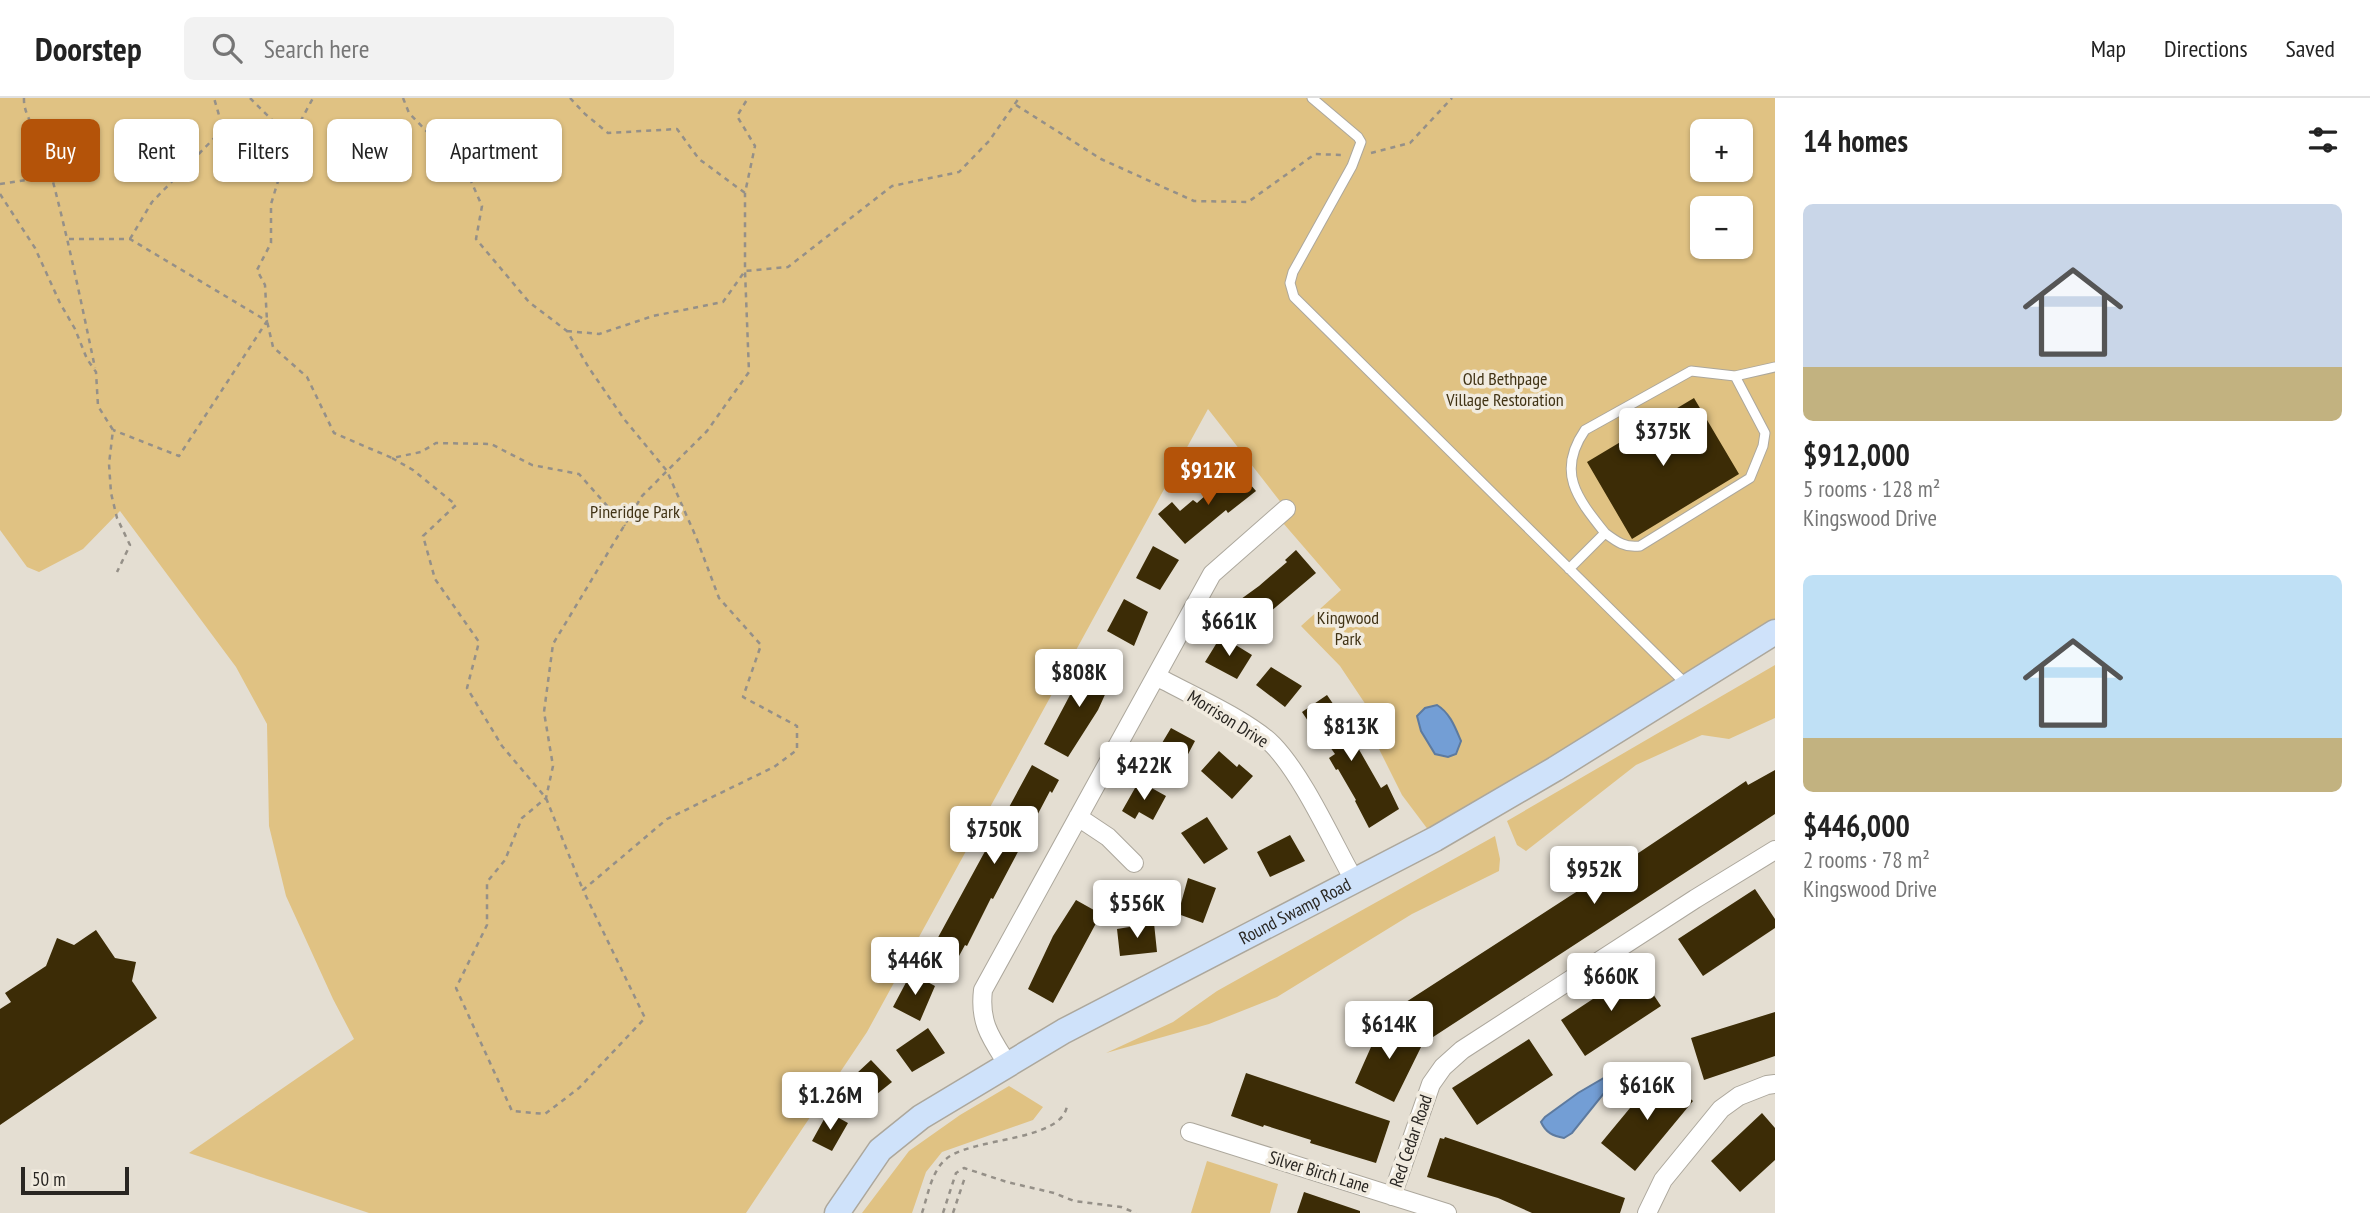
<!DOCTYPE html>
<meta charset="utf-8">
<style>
:root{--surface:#fff;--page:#f2f2f2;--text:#222;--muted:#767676;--line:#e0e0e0;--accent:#b45309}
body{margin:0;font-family:"PT Sans Narrow",sans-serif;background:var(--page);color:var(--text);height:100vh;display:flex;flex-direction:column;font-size:26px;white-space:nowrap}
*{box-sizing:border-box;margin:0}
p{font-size:23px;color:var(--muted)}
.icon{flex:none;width:38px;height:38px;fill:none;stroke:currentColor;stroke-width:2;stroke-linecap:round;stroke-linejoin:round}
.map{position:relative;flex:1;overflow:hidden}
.panel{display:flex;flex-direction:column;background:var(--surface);width:595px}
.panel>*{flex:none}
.hud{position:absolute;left:21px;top:21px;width:665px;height:63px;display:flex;gap:14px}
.buttons{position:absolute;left:1690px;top:21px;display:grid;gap:14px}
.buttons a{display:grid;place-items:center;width:63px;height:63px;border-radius:10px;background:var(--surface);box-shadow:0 2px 5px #0004;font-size:35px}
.scale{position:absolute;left:21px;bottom:18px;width:108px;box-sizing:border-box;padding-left:7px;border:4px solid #292622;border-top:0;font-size:19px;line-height:24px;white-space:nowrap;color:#292622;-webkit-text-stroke:5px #f1ebdf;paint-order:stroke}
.price{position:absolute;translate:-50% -60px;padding:0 16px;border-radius:7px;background:#fff;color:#222;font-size:23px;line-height:46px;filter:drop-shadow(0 2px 4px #0008)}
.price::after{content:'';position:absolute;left:50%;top:42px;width:21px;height:16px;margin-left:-10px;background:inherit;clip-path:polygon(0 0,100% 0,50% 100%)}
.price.on{background:var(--accent);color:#fff}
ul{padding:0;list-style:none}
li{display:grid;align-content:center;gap:14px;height:371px;padding:0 28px}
li span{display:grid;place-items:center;height:217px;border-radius:10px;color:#555}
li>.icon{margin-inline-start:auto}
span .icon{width:126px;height:126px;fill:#fffc;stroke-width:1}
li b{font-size:30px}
h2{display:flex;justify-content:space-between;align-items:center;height:84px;padding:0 28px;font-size:30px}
.tag{padding:0 24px;border-radius:10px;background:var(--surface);box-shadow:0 2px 5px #0004;font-size:24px;line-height:63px}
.tag.on{background:var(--accent);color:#fff}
header{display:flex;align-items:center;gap:42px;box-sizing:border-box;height:98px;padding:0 35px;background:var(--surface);border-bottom:2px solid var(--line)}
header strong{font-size:33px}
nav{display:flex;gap:38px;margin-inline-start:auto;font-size:24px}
.search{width:490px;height:63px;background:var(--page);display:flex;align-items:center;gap:18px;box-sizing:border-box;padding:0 24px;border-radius:10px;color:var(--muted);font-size:26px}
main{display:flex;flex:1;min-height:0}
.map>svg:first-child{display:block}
.green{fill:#e0c283;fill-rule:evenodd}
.water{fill:#739ed5;stroke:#5d7a9f;stroke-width:2}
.building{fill:#3c2c06}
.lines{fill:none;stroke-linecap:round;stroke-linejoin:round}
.lane-casing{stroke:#aca79c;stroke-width:11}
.street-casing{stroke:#aca79c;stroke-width:20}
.secondary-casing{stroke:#aca79c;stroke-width:27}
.path{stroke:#959088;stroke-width:2.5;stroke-dasharray:5 5;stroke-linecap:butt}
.lane{stroke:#fff;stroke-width:9}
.street{stroke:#fff;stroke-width:18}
.secondary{stroke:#cfe2fa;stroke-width:24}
.labels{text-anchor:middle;stroke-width:7;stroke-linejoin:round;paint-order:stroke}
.park-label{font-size:18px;fill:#413315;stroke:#f1ebdf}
.street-label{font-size:18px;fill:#292622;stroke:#f1ebdf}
</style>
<header>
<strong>Doorstep</strong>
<div class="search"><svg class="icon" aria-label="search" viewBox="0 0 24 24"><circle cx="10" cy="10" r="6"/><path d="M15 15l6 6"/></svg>Search here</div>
<nav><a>Map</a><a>Directions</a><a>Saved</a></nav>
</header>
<main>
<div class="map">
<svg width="1775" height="1115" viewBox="0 0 1775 1115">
<rect width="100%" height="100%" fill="#e4ded2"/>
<path class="green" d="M0,0h1775v525l-340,216 -33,-44 -41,-82 5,-8 -26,-39 -39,-40 40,-36 -64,-74 9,-7 -78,-100 -341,623 -121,181h-377l-180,-60 165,-114 -21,-40 -47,-103 -17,-70 -2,-102 -31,-57 -116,-156 -37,38 -44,23 -12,-5 -27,-37zM1703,33h38v39h-38zM1703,110h38v39h-38z
M1775,567v53l-46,21 -27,-4 -66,30 -110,86 -9,-6 -10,-24z
M1495,738l5,23 -1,12 -87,43 -135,83 -68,27 -103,29 67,-31 44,-31z
M1009,988l34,21 -10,13 -91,32 -16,20 -14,41h-50l47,-62 51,-36z
M1207,1063l71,23 -8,29h-79z"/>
<path class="water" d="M1437,607c13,8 18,22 24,36l-5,13 -8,3 -13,-3 -14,-23 -4,-15 8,-8z
M1621,970l-4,9 -45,56 -8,5c-11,-2 -18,-5 -23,-16l4,-5 33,-24z"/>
<path class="building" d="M1694,300l45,76 -107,65 -45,-77z
M1236,370l20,23 -28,22 -2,-3 -41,34 -27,-30 14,-12 8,9 13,-11 4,3z
M1153,448l26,14 -19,30 -24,-12z
M1296,452l20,23 -66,56 -20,-22 29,-21 28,-24 -2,-2z
M1124,501l24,13 -14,34 -27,-15z
M1221,538l31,19 -15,24 -32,-17z
M1088,565l25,14 -15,33 -30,47 -24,-13 26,-49 -7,-4 6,-10 7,4z
M1271,569l31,19 -17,21 -29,-22z
M1327,597l20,29 -2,1 36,63 6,-4 12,25 -30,19 -14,-27 1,-1 -18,-31 -2,1 -7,-12 6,-4 -23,-32 -2,2 -8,-12z
M1171,630l24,13 -19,36 -26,-14z
M1219,653l18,16 2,-3 14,12 -21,23 -31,-28z
M1032,667l27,15 -7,13 -2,-2 -57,108 -2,-1 -24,48 -2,-1 -12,22 -24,-13z
M1775,672v44l-345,225 -24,-37 167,-108 46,-28 127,-85 2,4z
M1139,683l27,15 -13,24 -14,-8 -4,7 -13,-8z
M1207,719l21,32 -24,15 -23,-31z
M1290,737l15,26 -35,16 -13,-25z
M1188,780l28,10 -13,35 -25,-9z
M1755,791l20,30v9l-72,48 -25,-37z
M1076,802l25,14 -48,89 -25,-14 25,-53z
M1154,825l3,29 -37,4 -3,-27z
M96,832l19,28 21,4 -4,19 25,37 -157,107v-116l11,-7 -6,-9 41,-27 11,-28 17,7z
M1637,872l24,36 -76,50 -24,-36z
M911,875l24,13 -15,35 -27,-14z
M1775,914v44l-71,24 -13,-42z
M1383,922l41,21 -30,61 -39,-19z
M928,930l17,25 -33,19 -16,-22z
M1529,941l24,36 -76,50 -25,-37z
M871,962l21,22 -30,24 -19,-20z
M1246,975l144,48 -14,42 -66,-20 1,-3 -47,-15 -1,2 -32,-11z
M1659,975l34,28 -58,70 -34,-28z
M828,1014l20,11 -16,28 -20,-10z
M1762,1015l13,15v32l-35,32 -29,-31z
M1445,1039l180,61 -5,15h-88l-34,-15 -71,-21 13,-39 4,1z
M1304,1094l56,19v2h-63z"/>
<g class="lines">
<g class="lane-casing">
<path id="lane" d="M1312,0l46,39 3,5 -9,24 -59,106 -3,11 4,14 392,387
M1605,435c12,9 20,15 35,13l110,-68 13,-32 2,-13 -30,-57
M1569,471l36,-36c-28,-35 -49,-61 -20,-103l106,-59 44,5 40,-9"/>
</g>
<g class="street-casing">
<path id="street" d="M1156,578c32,18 92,44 117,69 30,31 59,96 81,135
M1078,719l30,20 26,26
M1008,967c-17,-27 -29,-42 -25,-75l229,-416 74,-65
M1190,1034l257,81
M1392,1098l39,-112 12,-17 19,-17 233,-151 80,-49
M1647,1115l16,-33 58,-71 18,-13 28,-11 8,-1"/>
</g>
<g class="secondary-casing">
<g id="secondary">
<path id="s1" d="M837,1115l43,-63 41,-33 143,-86 371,-192 120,-70 220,-137"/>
</g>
</g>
<path class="path" d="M24,0c-1,19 16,36 21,54 20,72 35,144 50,216
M250,0l41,41 -20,65v39l-14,27 8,15 2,36 6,26 34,30 27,56 58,25 29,-6 15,-9 55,1 41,21 47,9 46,52
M403,0l6,15 26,27 12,31 24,10 11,25 -6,33 53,63 38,29 22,37 35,51 43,52 29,66 23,61 42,47 -18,52 54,29v24l-23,17 -107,52 -84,71 62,128 -66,70 -34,26 -33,-3 -56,-123 31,-63v-43l18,-22 17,-42 24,-20 7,-32 -9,-54 9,-68 89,-148 65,-65 42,-59 -4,-101v-78l10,-47 -18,-30 11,-18
M570,0l15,16 23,19 69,-4 22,30 46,34
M1016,7l85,54 93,42 54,1 67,-48 28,1
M291,41l22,-41
M1371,55l39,-10 42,-45
M0,86l52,-8
M0,96l35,54 25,55 15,26 12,30 9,13 2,34 15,24 -4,34 2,29 6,25 13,27 -13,27
M69,141h61l137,82 -88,135 -66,-26
M130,141l22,-37 71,-73 -9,-31
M567,233l32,3 54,-18 70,-14 22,-31 43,-4 104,-81 67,-14 30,-31 30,-43
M392,360l21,12 43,35 -33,31 12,43 44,63 -12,46 35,58 44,52 37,92
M922,1115c6,-18 9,-41 24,-54 26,-22 115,-17 121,-53
M943,1115l13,-40 8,-5 43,14 47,11 20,8 47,6 15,6
M953,1115l12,-36"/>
<use href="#lane" class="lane"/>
<use href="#street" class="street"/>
<use href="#secondary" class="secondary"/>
</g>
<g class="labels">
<g class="park-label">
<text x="1505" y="287">Old Bethpage<tspan x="1505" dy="21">Village Restoration</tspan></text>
<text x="635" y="420">Pineridge Park</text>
<text x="1348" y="526">Kingwood<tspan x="1348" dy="21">Park</tspan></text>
</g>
<g class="street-label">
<text transform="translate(1228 621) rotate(32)" y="6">Morrison Drive</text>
<text dy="6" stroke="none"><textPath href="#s1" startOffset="556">Round Swamp Road</textPath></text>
<text transform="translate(1411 1043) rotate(-71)" y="6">Red Cedar Road</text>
<text transform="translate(1319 1074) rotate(17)" y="6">Silver Birch Lane</text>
</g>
</g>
</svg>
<div class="buttons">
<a>+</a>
<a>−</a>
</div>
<div class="scale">50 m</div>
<b class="price" style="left:1663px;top:370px">$375K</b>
<b class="price on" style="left:1208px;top:409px">$912K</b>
<b class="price" style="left:1229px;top:560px">$661K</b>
<b class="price" style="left:1079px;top:611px">$808K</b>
<b class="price" style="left:1351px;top:665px">$813K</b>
<b class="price" style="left:1144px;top:704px">$422K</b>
<b class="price" style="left:994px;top:768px">$750K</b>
<b class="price" style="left:1594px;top:808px">$952K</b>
<b class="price" style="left:1137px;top:842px">$556K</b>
<b class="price" style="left:915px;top:899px">$446K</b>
<b class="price" style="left:1611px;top:915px">$660K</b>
<b class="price" style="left:1389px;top:963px">$614K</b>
<b class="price" style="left:1647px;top:1024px">$616K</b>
<b class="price" style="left:830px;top:1034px">$1.26M</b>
<div class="hud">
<a class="tag on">Buy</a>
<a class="tag">Rent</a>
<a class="tag">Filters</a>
<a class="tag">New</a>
<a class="tag">Apartment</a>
</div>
</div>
<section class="panel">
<h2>14 homes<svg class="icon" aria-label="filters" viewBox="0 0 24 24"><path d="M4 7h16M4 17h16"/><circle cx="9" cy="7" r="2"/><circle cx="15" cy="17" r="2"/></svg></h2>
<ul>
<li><span style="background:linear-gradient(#c9d6e8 75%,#c2b280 0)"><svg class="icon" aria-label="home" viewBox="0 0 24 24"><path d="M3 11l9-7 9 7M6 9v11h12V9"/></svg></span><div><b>$912,000</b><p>5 rooms · 128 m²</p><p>Kingswood Drive</p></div></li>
<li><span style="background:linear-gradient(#bfe0f5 75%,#c2b280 0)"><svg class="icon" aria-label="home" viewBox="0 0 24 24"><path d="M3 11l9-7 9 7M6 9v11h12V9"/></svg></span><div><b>$446,000</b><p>2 rooms · 78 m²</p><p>Kingswood Drive</p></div></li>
</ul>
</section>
</main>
